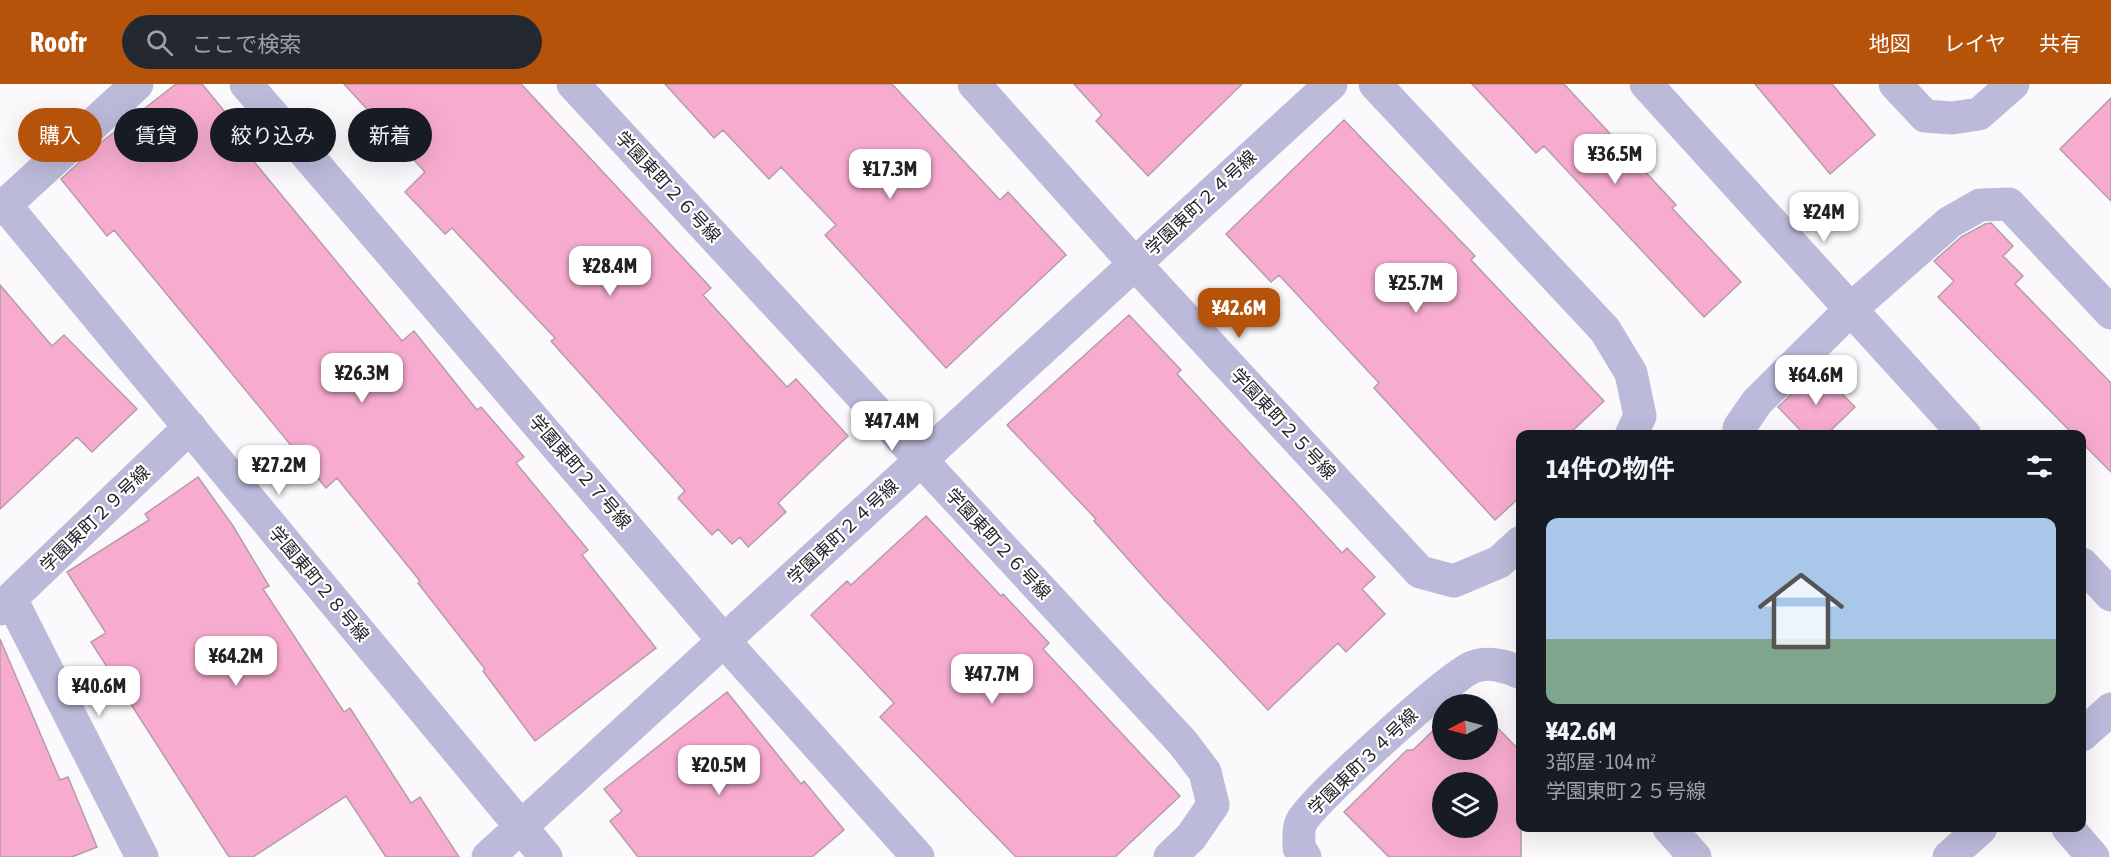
<!DOCTYPE html>
<html lang="ja">
<meta charset="utf-8">
<style>
:root{--surface:#171b24;--page:#242831;--text:#f1f3f6;--muted:#9ea1a6;--line:#363941;--accent:#b45309}
body{margin:0;font-family:"Asap Condensed","Noto Sans JP",sans-serif;background:var(--page);color:var(--text);height:100vh;display:flex;flex-direction:column;font-size:22px;white-space:nowrap}
*{box-sizing:border-box;margin:0}
p{font-size:20px;color:var(--muted)}
.icon{flex:none;width:33px;height:33px;fill:none;stroke:currentColor;stroke-width:2;stroke-linecap:round;stroke-linejoin:round}
.map{position:relative;flex:1;overflow:hidden}
.drawer{position:absolute;left:1516px;top:346px;width:570px;height:402px;display:flex;flex-direction:column;background:var(--surface);border-radius:12px;box-shadow:0 6px 24px #0002}
.drawer>*{flex:none}
.top-card{position:absolute;left:18px;top:24px;width:570px;height:54px;display:flex;gap:12px}
.needle{width:39px;rotate:264deg}
.buttons{position:absolute;left:1432px;top:610px;display:grid;gap:12px}
.buttons a{display:grid;place-items:center;width:66px;height:66px;border-radius:50%;background:var(--surface);box-shadow:0 6px 24px #0002;font-size:30px}
.price{position:absolute;translate:-50% -51px;padding:0 14px;border-radius:12px;background:#fff;color:#222;font-size:20px;line-height:39px;filter:drop-shadow(0 2px 3px #0008)}
.price::after{content:'';position:absolute;left:50%;top:36px;width:18px;height:14px;margin-left:-9px;background:inherit;clip-path:polygon(0 0,100% 0,50% 100%)}
.price.on{background:var(--accent);color:#fff}
ul{padding:0;list-style:none}
li{display:grid;align-content:center;gap:12px;height:318px;padding:0 30px}
li+li{border-top:2px solid var(--line)}
li span{display:grid;place-items:center;height:186px;border-radius:12px;color:#555}
li>.icon{margin-inline-start:auto}
span .icon{width:108px;height:108px;fill:#fffc;stroke-width:1}
li b{font-size:26px}
h2{display:flex;justify-content:space-between;align-items:center;height:72px;padding:0 30px;font-size:26px}
.tag{padding:0 21px;border-radius:27px;background:var(--surface);box-shadow:0 6px 24px #0002;font-size:21px;line-height:54px}
.tag.on{background:var(--accent);color:#fff}
header{display:flex;align-items:center;gap:36px;box-sizing:border-box;height:84px;padding:0 30px;background:var(--accent);color:#fff}
header strong{font-size:28px}
nav{display:flex;gap:33px;margin-inline-start:auto;font-size:21px}
.search{width:420px;height:54px;background:var(--page);display:flex;align-items:center;gap:15px;box-sizing:border-box;padding:0 21px;border-radius:33px;color:var(--muted);font-size:22px}
.map>svg:first-child{display:block}
.building{fill:#f7accf;stroke:#b49da7;stroke-width:1.5;fill-rule:evenodd}
.lines{fill:none;stroke-linecap:round;stroke-linejoin:round}
.minor{stroke:#bcbada;stroke-width:33}
.labels{text-anchor:middle;stroke-width:4.5;stroke-linejoin:round;paint-order:stroke}
.street-label{font-size:18px;fill:#28232a;stroke:#fff}
</style>
<header>
<strong>Roofr</strong>
<div class="search"><svg class="icon" aria-label="search" viewBox="0 0 24 24"><circle cx="10" cy="10" r="6"/><path d="M15 15l6 6"/></svg>ここで検索</div>
<nav><a>地図</a><a>レイヤ</a><a>共有</a></nav>
</header>
<div class="map">
<svg width="2111" height="773" viewBox="0 0 2111 773">
<rect width="100%" height="100%" fill="#fcf9fd"/>
<path class="building" d="M176,0h26l46,56 -7,6 161,195 12,-10 63,79 4,-3 43,50 -8,6 72,87 -6,5 74,93 -121,93 -52,-70 2,-2 -67,-86 2,-2 -83,-103 -11,10 -212,-258 -7,6 -46,-57 38,-35z
M344,0h177l190,204 -8,7 84,92 9,-8 52,57 -70,67 8,9 -38,35 -8,-10 -8,7 -14,-15 -6,6 -34,-37 7,-7 -134,-150 4,-3 -103,-110 -7,6 -40,-42 20,-20z
M665,0h227l108,116 8,-8 58,63 -120,113 -121,-133 11,-10 -55,-58 -12,12 -46,-49 -9,8z
M1074,0h168l-94,92 -52,-55 6,-6z
M1472,0h92l112,121 -4,3 69,74 -37,35 -160,-171 -8,7z
M1755,0h77l43,51 -45,39z
M2111,14v103l-51,-52z
M1344,36l131,136 -4,4 133,141 -36,34h-47v61l-26,24 -121,-132 5,-5 -100,-108 -8,7 -45,-48z
M1991,139l22,23 -10,10 20,20 -8,8 96,99v89l-29,-29v-8h-8l-136,-138 16,-16 -20,-20 27,-24 24,-13z
M0,201l52,61 12,-11 73,74 -45,43 -15,-15 -77,72z
M1129,231l52,55 -4,4 165,179 5,-5 28,29 -13,12 23,25 -39,38 -8,-9 -70,67 -107,-114 -67,-75 2,-2 -89,-94z
M1817,285l38,38 -29,28h-21l-27,-28z
M198,393l35,49 36,60 -6,3 81,123 6,-4 61,95 9,-6 39,60h-73l-40,-61 -93,61h-24l-138,-215 15,-9 -39,-61 82,-52 -4,-6z
M926,432l75,80 2,-2 46,49 -6,6 137,147 -65,61h-99l-136,-140 14,-14 -83,-88 36,-34 4,4z
M0,555l60,141 8,-3 29,70 -25,10h-72z
M727,608l74,92 3,-3 40,49 -32,27h-174l-28,-36 12,-10 -18,-22z
M1468,612l8,9h-17z
M1488,634l33,34v105h-132l-45,-45 63,-62h6l30,-29v29h45zM1443,699h45v45h-45z"/>
<g class="lines">
<path class="minor" d="M246,0l478,557 194,216
M573,0l610,659 22,29 8,33 -22,32 -21,20
M974,0l161,180 285,308 34,9 45,-19 22,-20
M1375,0l230,246 26,43 9,43 -9,19
M1646,0l319,351
M1895,0l30,32 27,2 27,-4 34,-30
M5,121l132,-121
M0,125l5,-4 541,652
M1739,351v-7l18,-26 94,-93 99,-87 30,-17 29,-1 102,109
M2082,480l29,31
M11,515l131,258
M0,525l190,-182
M2082,651l29,-26
M1669,744l26,29
M2068,744l25,29
M488,773l843,-773
M1305,773l-6,-9c0,-8 -1,-21 3,-27 10,-20 150,-147 171,-154 15,-6 34,-1 48,6
M1949,773l32,-29"/>
</g>
<g class="labels">
<g class="street-label">
<text transform="translate(668 103) rotate(47)" y="6">学園東町２６号線</text>
<text transform="translate(1201 119) rotate(-43)" y="6">学園東町２４号線</text>
<text transform="translate(1283 340) rotate(47)" y="6">学園東町２５号線</text>
<text transform="translate(580 388) rotate(49)" y="6">学園東町２７号線</text>
<text transform="translate(95 435) rotate(-44)" y="6">学園東町２９号線</text>
<text transform="translate(843 448) rotate(-43)" y="6">学園東町２４号線</text>
<text transform="translate(998 460) rotate(47)" y="6">学園東町２６号線</text>
<text transform="translate(319 500) rotate(50)" y="6">学園東町２８号線</text>
<text transform="translate(1363 678) rotate(-44)" y="6">学園東町３４号線</text>
</g>
</g>
</svg>
<div class="buttons">
<a><svg class="needle" viewBox="-14 -14 28 28"><path d="M0-13l5 13h-10z" fill="#e53935"/><path d="M0 13l5-13h-10z" fill="#9ea1a6"/></svg></a>
<a><svg class="icon" aria-label="layers" viewBox="0 0 24 24"><path d="M12 4l9 5-9 5-9-5zM3 14l9 5 9-5"/></svg></a>
</div>
<b class="price" style="left:1615px;top:101px">¥36.5M</b>
<b class="price" style="left:890px;top:116px">¥17.3M</b>
<b class="price" style="left:1824px;top:159px">¥24M</b>
<b class="price" style="left:610px;top:213px">¥28.4M</b>
<b class="price" style="left:1416px;top:230px">¥25.7M</b>
<b class="price on" style="left:1239px;top:255px">¥42.6M</b>
<b class="price" style="left:362px;top:320px">¥26.3M</b>
<b class="price" style="left:1816px;top:322px">¥64.6M</b>
<b class="price" style="left:892px;top:368px">¥47.4M</b>
<b class="price" style="left:279px;top:412px">¥27.2M</b>
<b class="price" style="left:236px;top:603px">¥64.2M</b>
<b class="price" style="left:992px;top:621px">¥47.7M</b>
<b class="price" style="left:99px;top:633px">¥40.6M</b>
<b class="price" style="left:719px;top:712px">¥20.5M</b>
<div class="top-card">
<a class="tag on">購入</a>
<a class="tag">賃貸</a>
<a class="tag">絞り込み</a>
<a class="tag">新着</a>
</div>
<section class="drawer">
<h2>14件の物件<svg class="icon" aria-label="filters" viewBox="0 0 24 24"><path d="M4 7h16M4 17h16"/><circle cx="9" cy="7" r="2"/><circle cx="15" cy="17" r="2"/></svg></h2>
<ul>
<li><span style="background:linear-gradient(#a9c7e8 65%,#7fa58c 0)"><svg class="icon" aria-label="home" viewBox="0 0 24 24"><path d="M3 11l9-7 9 7M6 9v11h12V9"/></svg></span><div><b>¥42.6M</b><p>3部屋 · 104 m²</p><p>学園東町２５号線</p></div></li>
</ul>
</section>
</div>
